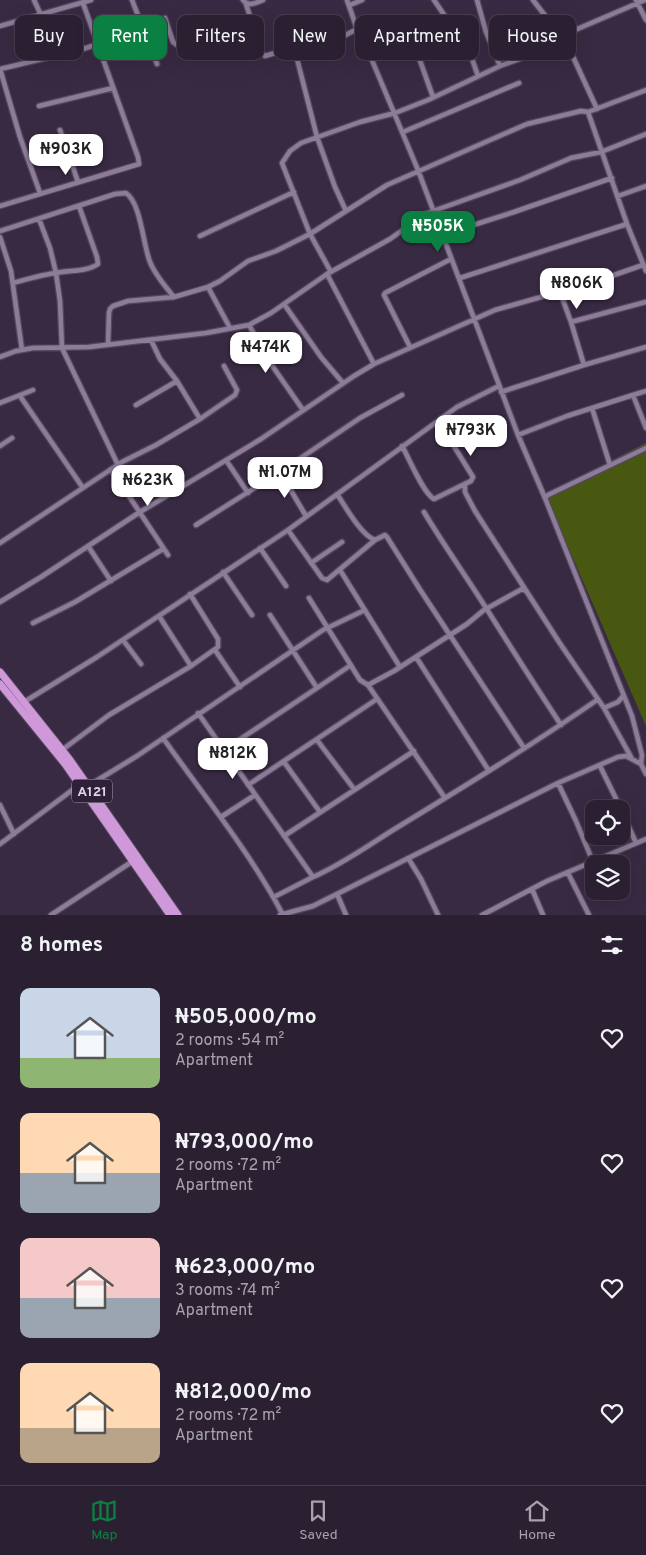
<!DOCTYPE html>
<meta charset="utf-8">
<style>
:root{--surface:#2b2032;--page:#372d3e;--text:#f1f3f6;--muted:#a6a3ac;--line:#473e4d;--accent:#0b8043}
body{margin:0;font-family:Overpass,sans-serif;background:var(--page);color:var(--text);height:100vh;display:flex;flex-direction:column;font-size:19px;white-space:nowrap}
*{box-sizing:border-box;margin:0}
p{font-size:16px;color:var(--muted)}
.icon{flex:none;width:28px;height:28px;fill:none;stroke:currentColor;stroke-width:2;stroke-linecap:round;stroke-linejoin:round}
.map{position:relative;height:915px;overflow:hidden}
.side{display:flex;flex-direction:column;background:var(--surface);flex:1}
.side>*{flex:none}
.hud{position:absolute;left:15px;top:15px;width:616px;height:45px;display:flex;gap:10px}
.tools{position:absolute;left:585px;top:800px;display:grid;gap:10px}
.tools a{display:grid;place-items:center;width:45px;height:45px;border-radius:10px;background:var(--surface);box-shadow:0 5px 20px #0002,0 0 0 1px var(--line);font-size:25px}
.price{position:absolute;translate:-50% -42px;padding:0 11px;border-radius:10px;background:#fff;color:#222;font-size:16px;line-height:32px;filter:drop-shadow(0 1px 2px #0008)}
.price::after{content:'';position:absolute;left:50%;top:30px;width:15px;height:11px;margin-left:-8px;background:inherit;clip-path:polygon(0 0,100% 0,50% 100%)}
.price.selected{background:var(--accent);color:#fff}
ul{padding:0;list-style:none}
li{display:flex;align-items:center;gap:15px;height:125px;padding:0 20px}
li span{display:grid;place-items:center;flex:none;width:140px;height:100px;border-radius:10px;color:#555}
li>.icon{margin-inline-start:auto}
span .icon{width:60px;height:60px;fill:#fffc;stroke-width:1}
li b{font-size:21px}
h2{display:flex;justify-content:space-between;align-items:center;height:60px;padding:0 20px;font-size:21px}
.pill{padding:0 18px;border-radius:10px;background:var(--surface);box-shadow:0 5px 20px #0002,0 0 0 1px var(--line);font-size:18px;line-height:45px}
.pill.selected{background:var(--accent);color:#fff}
.tab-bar{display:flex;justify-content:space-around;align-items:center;height:70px;border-top:1px solid var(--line);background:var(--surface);font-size:14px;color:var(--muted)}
.tab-bar a{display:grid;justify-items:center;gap:2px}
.tab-bar .selected{color:var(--accent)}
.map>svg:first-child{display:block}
.green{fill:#485811}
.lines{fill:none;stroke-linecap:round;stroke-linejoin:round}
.minor-casing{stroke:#55485d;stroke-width:7}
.trunk-casing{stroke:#55485d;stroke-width:9}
.minor{stroke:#8c7c99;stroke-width:4.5}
.trunk{stroke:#ce98d9;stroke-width:7}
.labels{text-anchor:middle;stroke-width:4.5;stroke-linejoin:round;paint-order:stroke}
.shield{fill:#2e2038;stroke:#a89db0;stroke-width:1}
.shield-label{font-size:14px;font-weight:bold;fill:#dcd3e3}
</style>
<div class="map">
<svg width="646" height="915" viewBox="0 0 646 915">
<rect width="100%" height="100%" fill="#392a43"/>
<path class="green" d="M646,443v283l-101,-232z"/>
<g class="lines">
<g class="minor-casing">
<path id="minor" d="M34,0l7,15
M132,0l25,64
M243,0c5,7 13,3 20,0
M347,0l10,29 12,24 49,117 100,265 27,63
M434,0l36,53 8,23
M477,0l9,32 14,34
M533,0l28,36
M636,0l10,20
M246,4l16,49 3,3 60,-18 17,-1 15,-8
M350,5l12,-5
M165,18l8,24 4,3 32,-8 42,-14
M0,26l91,-26
M408,27l25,70
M563,35l34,74
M294,47l23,90 18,50 11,24
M0,69l20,68 20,56
M0,69l80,-19 18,-6
M646,90l-58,22 39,112 19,47
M39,106l74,-18
M60,130l18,52
M403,132l116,-49
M618,196l28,-10
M0,206l139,-42 -1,-7 -55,-154
M39,219l11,29 6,25 4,28 2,47 56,117
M0,231l115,-37 11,-1c15,10 17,52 24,69 5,13 15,24 24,35
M442,235l72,-23 98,-34
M200,236l94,-44
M0,237l11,34 11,79
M331,272l-21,-38 -28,-71 8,-12 11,-8 59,-21 35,-9 33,-13 72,-34 47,-17 14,-13 84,-36
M327,274l47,90
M460,278l167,-54
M13,283c14,-4 28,-8 43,-10 13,-3 31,-1 42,-9l-1,-7 -18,-51
M208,287l22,41
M560,292l11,30
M284,304l37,53 22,26
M249,325l22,39 32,46
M151,340l9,19 17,22 23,38
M108,344l1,-31 1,-4 3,-3 15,-5 46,-4 34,-10 12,-6 28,-20 28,-10 34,-17 77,-49 140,-61 54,-13 7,1
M410,347l-26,-52 1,-2 66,-34
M0,357l16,-6 17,-3 56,-1 117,-14 43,-8 22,-12 56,-39 63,-35 35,-25 95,-34 51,-22 30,-6 45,-18
M584,365l-13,-43 75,-20
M501,392l83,-27 62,-18
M633,395l13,-4
M20,396l63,92
M0,403l33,-13
M136,405l41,-24
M592,408l18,57
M518,435l49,-19 66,-21 13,33
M0,446l12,-8
M402,446c7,12 21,47 32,53l37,-18 2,-4 -26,-42 -6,-17
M226,460l22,33
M111,469l57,86
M280,472l26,44
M465,484v8l10,19 84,131 45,66 27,49
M337,494c8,12 24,41 38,46
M424,512c22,37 47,71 69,107 22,35 45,71 68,106
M196,525l84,-53 80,-54 42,-23
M288,530l34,48 5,2 48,-40 10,-5 2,2 32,51 105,160
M0,543l122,-81 34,-17 44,-26 35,-24 2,-5 -13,-24
M88,546l23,35
M260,548l26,38
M311,563l31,-21
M340,570l60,97
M223,572l29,43
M309,598l51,82 8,5 77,113
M0,602l41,-25 99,-65 121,-73 93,-63 20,-12 121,-54 99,-28 49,-17
M159,616l32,50
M33,623l42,-21 88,-53
M123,640l18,24
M215,650l25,37
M416,657l73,114
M368,685l26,-14 73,-47 17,-14 38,-21 4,2
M317,688l34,-23
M24,702l73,-45 191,-127 169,-123 42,-21
M604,708l14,-6 5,-6
M198,713l115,164 -39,20
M163,738c41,58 87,114 120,177
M317,740l37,49
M62,750l47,-35 82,-49 27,-19v-8l-28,-45
M224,750l93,-62 -47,-73
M284,762l36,50
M641,764l5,10
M600,766l21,43
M558,783l18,38 17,41
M248,785l129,-86
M88,786l49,-30 186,-126 42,-20
M0,805l14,29
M621,809l15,34
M221,817l34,-22
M284,836l130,-85
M0,844l79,-59
M408,858l13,21 17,36
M568,873l21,42
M313,877c30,-13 57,-33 85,-50 67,-41 134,-82 199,-127
M532,889l11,26
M337,894l9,21
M51,915l82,-54
M280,915l33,-9 24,-12 221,-111 60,-26 8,-1 15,8 1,-9 -10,-39 -87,-218 3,-3 98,-47
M482,915l65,-34 99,-42"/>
</g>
<g class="trunk-casing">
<path id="trunk" d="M0,672l70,88 108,155
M0,684l65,80 105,151"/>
</g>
<use href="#minor" class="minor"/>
<use href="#trunk" class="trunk"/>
</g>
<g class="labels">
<rect class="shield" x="72" y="779.5" width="40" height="23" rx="4"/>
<g class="shield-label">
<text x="92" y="796">A121</text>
</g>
</g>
</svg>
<div class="tools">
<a><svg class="icon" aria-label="locate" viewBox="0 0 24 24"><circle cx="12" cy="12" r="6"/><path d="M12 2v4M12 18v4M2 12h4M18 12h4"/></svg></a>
<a><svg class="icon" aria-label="layers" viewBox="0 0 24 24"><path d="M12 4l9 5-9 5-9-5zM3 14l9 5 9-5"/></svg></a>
</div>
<b class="price" style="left:66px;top:176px">₦903K</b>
<b class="price selected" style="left:438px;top:253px">₦505K</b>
<b class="price" style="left:577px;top:310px">₦806K</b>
<b class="price" style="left:266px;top:374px">₦474K</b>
<b class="price" style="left:471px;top:457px">₦793K</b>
<b class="price" style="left:285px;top:499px">₦1.07M</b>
<b class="price" style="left:148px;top:507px">₦623K</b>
<b class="price" style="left:233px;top:780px">₦812K</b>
<div class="hud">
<a class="pill">Buy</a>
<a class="pill selected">Rent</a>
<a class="pill">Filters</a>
<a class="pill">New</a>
<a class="pill">Apartment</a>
<a class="pill">House</a>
</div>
</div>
<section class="side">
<h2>8 homes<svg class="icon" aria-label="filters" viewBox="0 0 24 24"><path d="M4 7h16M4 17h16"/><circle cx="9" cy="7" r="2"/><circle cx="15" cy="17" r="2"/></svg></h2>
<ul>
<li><span style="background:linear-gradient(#c9d6e8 70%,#8fb573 0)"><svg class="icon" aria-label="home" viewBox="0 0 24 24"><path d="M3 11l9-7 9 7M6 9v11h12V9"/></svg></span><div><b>₦505,000/mo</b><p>2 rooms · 54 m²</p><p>Apartment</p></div><svg class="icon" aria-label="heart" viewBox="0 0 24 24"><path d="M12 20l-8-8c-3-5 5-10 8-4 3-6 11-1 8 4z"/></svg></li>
<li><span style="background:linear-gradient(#ffd9b3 60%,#9aa5b1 0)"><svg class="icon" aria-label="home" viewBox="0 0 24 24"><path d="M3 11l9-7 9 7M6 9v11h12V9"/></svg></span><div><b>₦793,000/mo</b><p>2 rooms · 72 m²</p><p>Apartment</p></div><svg class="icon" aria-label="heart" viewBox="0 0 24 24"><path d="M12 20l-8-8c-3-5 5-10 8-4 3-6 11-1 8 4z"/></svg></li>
<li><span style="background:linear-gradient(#f6c9c9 60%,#9aa5b1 0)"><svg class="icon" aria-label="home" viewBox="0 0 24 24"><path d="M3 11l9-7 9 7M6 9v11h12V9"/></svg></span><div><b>₦623,000/mo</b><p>3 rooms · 74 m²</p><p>Apartment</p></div><svg class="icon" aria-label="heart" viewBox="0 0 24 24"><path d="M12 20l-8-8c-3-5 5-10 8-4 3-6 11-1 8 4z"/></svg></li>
<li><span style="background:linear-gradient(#ffd9b3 65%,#b9a48a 0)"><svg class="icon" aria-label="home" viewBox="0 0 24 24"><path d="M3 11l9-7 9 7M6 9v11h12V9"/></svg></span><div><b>₦812,000/mo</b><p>2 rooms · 72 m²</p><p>Apartment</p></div><svg class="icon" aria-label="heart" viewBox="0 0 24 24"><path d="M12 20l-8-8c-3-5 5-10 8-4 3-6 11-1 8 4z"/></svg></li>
</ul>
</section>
<nav class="tab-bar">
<a class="selected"><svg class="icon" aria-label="map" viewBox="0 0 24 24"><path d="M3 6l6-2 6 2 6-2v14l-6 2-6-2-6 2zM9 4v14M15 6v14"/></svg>Map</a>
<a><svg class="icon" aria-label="saved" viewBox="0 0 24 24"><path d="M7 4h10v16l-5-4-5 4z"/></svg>Saved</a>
<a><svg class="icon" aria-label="home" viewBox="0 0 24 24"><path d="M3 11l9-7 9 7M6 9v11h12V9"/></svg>Home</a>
</nav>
